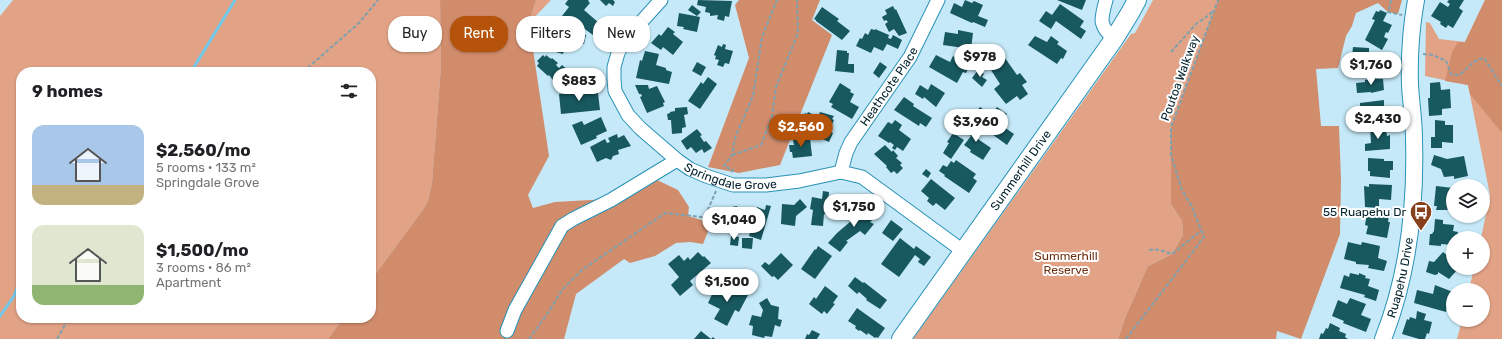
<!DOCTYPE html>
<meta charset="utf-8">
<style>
:root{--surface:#fff;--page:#f6f6f6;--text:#202124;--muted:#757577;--accent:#b45309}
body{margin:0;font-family:Rubik,sans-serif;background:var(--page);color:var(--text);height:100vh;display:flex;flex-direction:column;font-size:15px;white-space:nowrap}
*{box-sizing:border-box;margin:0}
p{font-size:13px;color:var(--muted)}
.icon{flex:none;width:22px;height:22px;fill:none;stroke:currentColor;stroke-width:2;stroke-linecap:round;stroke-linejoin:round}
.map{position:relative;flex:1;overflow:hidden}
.panel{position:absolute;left:16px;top:67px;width:360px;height:256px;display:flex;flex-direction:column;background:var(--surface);border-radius:16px;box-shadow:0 1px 3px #0004}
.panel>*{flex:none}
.top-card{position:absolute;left:388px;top:16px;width:380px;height:36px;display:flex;gap:8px}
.controls{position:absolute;left:1446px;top:179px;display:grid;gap:8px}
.controls a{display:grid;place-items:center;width:44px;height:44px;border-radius:50%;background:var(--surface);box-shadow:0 1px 3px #0004;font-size:20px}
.price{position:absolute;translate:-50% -34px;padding:0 9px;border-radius:14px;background:#fff;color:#222;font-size:13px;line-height:26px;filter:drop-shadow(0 1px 2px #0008)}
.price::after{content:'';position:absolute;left:50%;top:24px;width:12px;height:9px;margin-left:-6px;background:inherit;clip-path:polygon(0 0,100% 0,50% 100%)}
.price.current{background:var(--accent);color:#fff}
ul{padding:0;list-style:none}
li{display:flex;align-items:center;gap:12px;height:100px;padding:0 16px}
li span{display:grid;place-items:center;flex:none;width:112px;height:80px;border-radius:12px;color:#555}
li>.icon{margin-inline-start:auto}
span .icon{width:48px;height:48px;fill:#fffc;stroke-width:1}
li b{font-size:17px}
h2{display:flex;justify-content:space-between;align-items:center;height:48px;padding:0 16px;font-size:17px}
.chip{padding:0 14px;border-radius:16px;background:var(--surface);box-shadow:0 1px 3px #0004;font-size:14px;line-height:36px}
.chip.current{background:var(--accent);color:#fff}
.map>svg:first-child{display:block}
.green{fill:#e2a285}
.forest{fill:#d18c6c}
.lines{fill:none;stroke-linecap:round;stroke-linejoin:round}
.stream{stroke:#72c8e9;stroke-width:3}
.building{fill:#18585f}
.minor-casing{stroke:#2992b6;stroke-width:15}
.tertiary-casing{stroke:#2992b6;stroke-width:18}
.secondary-casing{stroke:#2992b6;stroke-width:20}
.path{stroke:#7ea1ae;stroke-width:2;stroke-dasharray:4 2;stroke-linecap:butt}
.minor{stroke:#fff;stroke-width:13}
.tertiary{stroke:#fff;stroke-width:16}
.secondary{stroke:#fff;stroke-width:18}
.labels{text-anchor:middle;stroke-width:4;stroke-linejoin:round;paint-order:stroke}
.street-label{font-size:12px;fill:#01202b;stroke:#fff}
.poi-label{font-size:12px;fill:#01202b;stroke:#fff;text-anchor:end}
.park-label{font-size:12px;fill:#70300e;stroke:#fff}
</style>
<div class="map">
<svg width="1502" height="339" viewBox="0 0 1502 339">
<rect width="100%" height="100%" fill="#c5e9f8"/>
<path class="green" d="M13,0h427l1,66 -9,117 -4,18 -6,10 -51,69v-208h-350v246h322l-15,21h-328v-323z
M536,0h15l-22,23z
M1153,0h65l-47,127v77l11,17 1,14 -11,19 -24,12 -23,52 -7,21h-205l218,-305 4,-1z
M1485,0h17v339h-45l5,-19h21v-30h-14l5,-22h9v-30h-2l9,-43 -22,-110 -43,-9 1,-54 4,1 9,16 26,3z"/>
<path class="forest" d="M440,0h96l-7,23 20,133 -21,39 5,13 22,-6 71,-4 31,-18 21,10 11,17 -1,9 14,4 7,9 -6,15 -13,-2 -14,1 -21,13 -25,7 -6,-4 -48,35 -12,45h-236l15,-21h28v-38l51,-69 6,-10 4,-18 9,-117z
M739,0h81l-8,20 20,15 -52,130 -41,8 -31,-6 41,-109 -14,-53z
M1218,0h184l-4,14 -10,-2 -10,-9 -22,10 -4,13 -6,10 -8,32 -22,1 5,57h18l2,53 -1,55 -39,105 -24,-8 -1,8h-158l7,-21 23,-52 24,-12 11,-19 -1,-14 -11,-17v-77z
M1485,0h17v133l-32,-39 -2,-9 -23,-4 7,-29 6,-10h7z"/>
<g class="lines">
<path class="stream" d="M191,72l44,-72
M0,316l14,-20 7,-18"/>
</g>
<path class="building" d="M568,0h21l-1,1 2,2 -6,7 22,19 -6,8 -5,-4 -2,2 -18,-13 -2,3 -11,-9 7,-9 -4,-3z
M600,0h13l2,2 -2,4 -4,-3 -3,3z
M698,0l34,1 -3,16 -4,-1 -1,5 -7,-2 1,-4 -8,1v-3l-5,-1 1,-5 -9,-2z
M965,0l7,3 2,-2 9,4 -5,11 10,4 -3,7 -12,-5 -1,1 -22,-10 4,-10 8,4z
M1057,0h29l-4,10z
M1449,0h15l-5,8 4,3 -10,17 -5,-3 -2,3 -6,-4 1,-2 -10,-6 9,-14 8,5 2,-3 -3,-2z
M1060,4l24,17 -4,6 6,4 -5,8 -25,-18 -5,8 -12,-8 7,-10 6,4z
M692,5l9,7 -4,4 -9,-6z
M893,6l2,4 1,-1 11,24 -8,3 -5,-7 -5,3 -4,-8 3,-2 -2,-2 -2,1 -2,-4 5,-3 -2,-4z
M822,7l17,12 -2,2 13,10 -8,9 -26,-19v-1l-2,-1z
M1380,10l7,3 -4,8 9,4 -4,8 -2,-1 -2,5 4,2 -6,11 -17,-10 10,-20 -3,-1 4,-8 3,1z
M679,13l21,4 -3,15 -14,-3 1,-2 -7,-1z
M541,20l9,2 -1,5 4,1 1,-3 12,4 -3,12 3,1 -3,12 -11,-3 3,-8 -17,-5 2,-6 -5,-2 3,-7h2z
M668,27l7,5 -2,2 10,8 -10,13 -10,-8 -2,3 -10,-7 8,-9 2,2z
M571,28l6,2v2l9,3 -2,9 -4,-1v-1l-12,-4z
M871,29l4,1v-1l14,6 -1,3 3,1 2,-4 9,5 -4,9 -11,-5 -4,7 -9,-4 -3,6 -15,-7 4,-8 2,1 3,-6 3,2z
M958,30l15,3 -2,16 -28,-4 2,-13 13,2z
M1035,36l12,6 4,-6 8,6 -2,2 10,7 -4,8 -2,-1 -4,6 -29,-19z
M723,44l3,1 -1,4 8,2 -4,13 -4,-1 -2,4 -6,-2 2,-5 -4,-1 1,-3 -2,-1 4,-10 4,2z
M1353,47l16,1v6h5v2l9,1 -1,14 -13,-1v-3l-18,-1z
M837,50l10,1v2h2l-1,11h6v9l-19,-2z
M645,51l14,3 -3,11 10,3v2l6,2 -3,12 -33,-6 4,-18 2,1z
M543,55l2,2 1,-2 5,4 1,-1 6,5 -2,2 3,3 3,-3 6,5 -3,4 4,5 -5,7 -2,-2 -2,2 -3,-3 -1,1 -7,-9 -1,1 -11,-10 2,-3 -2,-2z
M936,55l14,7 3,-6 15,9 -2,2 2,2 -2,4 -3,-1 -6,11 -28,-16z
M1001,56l2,3 2,-1 12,17 3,-2 7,9 -5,3 6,9 -8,6 -3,-4 -11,8 -12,-15 6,-5 -9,-14 3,-2 -3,-4z
M697,62l9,5 -5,9 -9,-5z
M880,62l7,5 -8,11 -6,-5z
M978,70l6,4 -2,3 5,3 -5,7 -10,-9z
M708,77l9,7 -17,25 -12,-8 13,-19 2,2z
M1376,77v2h7l1,11 -13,3v-1l-14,1 -1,-10 9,-1v-2z
M1440,82l1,8 9,-1 1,19 -9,1v6l-13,1 -1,-18h2v-15z
M840,83l11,7 -1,2 4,2 -4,8 9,5 -7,12 -21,-12 2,-3 -4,-2z
M931,84l14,9 -9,14 -12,-10 -1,2 -8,-5 5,-9 8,5z
M635,85h13l1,4 8,-3 8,16 -2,1 1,3 -17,7 -7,-16 2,-1 -1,-2h-2z
M587,91v3l11,-1 2,17 -39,4 -2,-20z
M904,97l10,7 -1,2 19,12 -6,9 -6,-4 -1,3 -25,-16z
M1384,100v10l11,-1v12h-33v1h-10v-12h8v-7z
M687,107l1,7 -4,1 2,12 -4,1v5l-10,1 -1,-14h-3l-1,-6 3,-1v-1l5,-1v-3z
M980,107l11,8 6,-8 10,7 -10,15 4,3 3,-5 10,7 -7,11 -36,-26z
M808,112l10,5 2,-5 14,4 -2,3 2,1 -5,11 4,2 -4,9 -11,-5 1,-3 -20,-7 6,-14 2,1z
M601,117l6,14 -11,5 1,2 -16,7 -9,-20 10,-4 2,4z
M895,120l7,5 -3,5 12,9 -8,12 -6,-4 -2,3 -3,-2 2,-3 -4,-3 -1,1 -11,-7 10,-14 4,2z
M1435,120l10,1v4h8v18l-11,-1v6h-11v-11h4z
M971,122l9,7 -5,8 16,11 -8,12 -13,-8 1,-2 -7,-5 7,-9 -7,-5z
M1381,126v4h5l1,6 3,-1v14l-25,2v-7l6,-1 -1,-16z
M697,129l5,6 -2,1 4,6 2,-1 6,7 -8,5 -2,-4 -6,4 -5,-6 -4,3 -6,-9z
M953,133l11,7 -13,19 -8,-6 6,-10 -2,-1z
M617,134l1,4 6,-3 7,11 -13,4 1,4 -6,2 -2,4 -5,-2 -9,4 -7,-15 15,-8 2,4 3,-1 -2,-4z
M810,138l2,18 -19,2 -1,-6h-2l-1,-7h5l-1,-5z
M885,145l7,7 1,-2 5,6 -2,2 6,5 -2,2 3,3 -6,6 -3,-3 -3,2 -5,-6 1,-1 -13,-12z
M1434,155l13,4 17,-3 4,20 -14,3v-3l-10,1 -3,-8 -10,-4z
M1368,158l16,1v2h9v9h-3v8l-20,-2v-5h-2z
M956,160l20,14 -3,4 4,3 -8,12 -25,-17 1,-1 -6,-4 4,-6 4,2 4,-6 3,2z
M926,169l5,4 -3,5 -6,-4z
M931,179l24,19 -10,12 -9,-7 -3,3 -6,-5 2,-3 -8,-7z
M1369,184l23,1 -1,15 -12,-1v9l-14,-1 -1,-21 5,1z
M1436,186l17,2v22h-17l1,-4h-3z
M823,191l6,1 -1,10h8l-1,10h-3l-1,3 -7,-1 -1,12 -12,-1 2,-15 -3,-1 2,-12 10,2z
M800,199l7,8 -11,9 -1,10 -14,-2 1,-20 12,1z
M766,205l5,1 -10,34 -12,-4 4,-13 -5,-2 2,-7 5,1 2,-8 8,3z
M866,205l10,12 -6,5 4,2 -9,11 -5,-4 -14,10 2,1 -8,10 -12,-9 9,-10 20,-17 -1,-3z
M737,206l2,16 -17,3v-2h-3l-2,-13z
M1371,212l18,3 -1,7h2l-3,16 -21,-4 2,-8 -3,-1 2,-12 4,1z
M1435,219l8,1v4l11,1 -1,6 5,1 -1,6h-4v7l-12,-1v2l-12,-1 1,-11h2l2,-3z
M891,220l12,9 -10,12 -11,-8z
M731,236l8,1 -1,9 -8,-1z
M742,238h11l-1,11 -10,-1z
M900,238l14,11 2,-3 15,11 -7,9 -6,-4 2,-3 -5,-4 -16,22 -18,-13z
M1348,242l13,3 1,-3 18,4 -2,12 9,3 -3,10 -16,-3 1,-3 -13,-1v-2l-12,-3z
M818,246l14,10 -17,23 -14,-10 14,-20 1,1z
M698,252l5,5 1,-1 7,7 -21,18 3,4 -13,11 -9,-11 8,-8 -11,-13 11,-9 5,6 4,-4 2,3z
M1443,252l10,8v8h6l-10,11 -11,-7v2l-3,1 -9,-3 3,-11 5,1z
M781,253l12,12 -15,15 -4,-4 -2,1 -11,-11 4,-4 4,3z
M1350,273l9,2v-2l7,3 -1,2 5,1 -2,7 11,4 -3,11 -12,-4 1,-2 -25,-7 4,-13 5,2z
M855,277l8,6 1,-1 23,18 -7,9 -14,-9 1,-1 -8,-7 -2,2 -9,-8z
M1435,285l18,7 -2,12 -3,-1 -2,9 -32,-9 3,-13 16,4z
M724,286l13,6 1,-2 10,5 -9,17 -4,-2 -8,16 -13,-7 6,-10 -12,-6 7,-15 6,2z
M825,286l13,10 -5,7 2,1 -8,10 -3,-3 -2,3 -13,-10 5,-7 2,2z
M767,298l4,7 8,2 -1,12 4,1 -2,7 -5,-2 -3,12 -7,-1 -1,2 -12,-3 1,-9 -4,-1 3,-10 9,2 2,-7 -4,-7z
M1350,298l16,6 -5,11 10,4 -5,13 -23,-9 1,-2 -12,-5 6,-16 9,4z
M857,308l28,20 -7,10 -2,-1 -1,1 -7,-5 -1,2 -7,-5 -1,1 -4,-3 1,-2 -8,-5z
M1417,311l9,3 -2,6 8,2 -3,12 -2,-1 -2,6h-6l-17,-5 5,-15 2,1 1,-3 6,2z
M1330,323l10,5 -1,3 7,3 -1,3 3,2h-29l2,-6 2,1 3,-6 2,1z
M812,330l8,4 -3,5h-12l2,-5 2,1z
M701,331l10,8 2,-2 2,2h-21z"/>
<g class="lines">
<g class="minor-casing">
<g id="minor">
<path id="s1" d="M661,0l-37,41 -6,12 -4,14v12l1,12 13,24 12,13 37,32 13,9 16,7 27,9h33l33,-4 42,-9 21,5 101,74"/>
<path d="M1106,0c-5,19 -8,25 8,39"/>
<path id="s2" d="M841,172l5,-19 5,-11 59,-85 28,-57"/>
<path d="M507,331l8,-21 47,-84 11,-7 38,-19 66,-40"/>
</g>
</g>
<g class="tertiary-casing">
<g id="tertiary">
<path id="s3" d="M1383,339c25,-63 33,-133 31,-200 0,-18 -3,-36 -4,-54 -1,-29 1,-57 6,-85"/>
</g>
</g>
<g class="secondary-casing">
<g id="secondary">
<path id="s4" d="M901,339l213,-300 16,-26 7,-13"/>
</g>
</g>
<path class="path" d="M1390,0l1,2 -3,10 14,3
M1171,52l25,-28 13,-9 4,-4
M1423,54l10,1 13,6 5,13 8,1c9,-6 14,-16 25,-17l18,28
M303,72l56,-49 19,-23
M732,155l29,-10 11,-28 4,-30 22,-54 -1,-33
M731,172l2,-2 -9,-4 8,-11 3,-17 18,-42 9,-59 15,-37
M1149,250c8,-2 16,2 23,4l30,-24
M57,339l12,-21
M529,339l19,-26 14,-23 20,-20 83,-57 37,4 4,-3 10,-23
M1126,339l78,-102 -12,-30 -10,-17 -11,-35v-28l47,-127"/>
<use href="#minor" class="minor"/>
<use href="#tertiary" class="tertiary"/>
<use href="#secondary" class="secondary"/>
</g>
<defs>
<g id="bus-pin" transform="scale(1.15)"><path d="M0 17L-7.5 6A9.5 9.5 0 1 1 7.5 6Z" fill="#87401c" stroke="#fff"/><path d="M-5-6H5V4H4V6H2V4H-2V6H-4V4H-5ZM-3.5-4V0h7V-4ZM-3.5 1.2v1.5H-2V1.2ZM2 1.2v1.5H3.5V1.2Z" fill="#fff"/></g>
</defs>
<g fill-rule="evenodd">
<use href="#bus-pin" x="1421" y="212"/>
</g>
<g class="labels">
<g class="street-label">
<text transform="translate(1180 78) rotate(-70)" y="4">Poutoa Walkway</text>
<text dy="4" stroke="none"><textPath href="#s2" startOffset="99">Heathcote Place</textPath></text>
<text dy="4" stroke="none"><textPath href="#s4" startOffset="207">Summerhill Drive</textPath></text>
<text dy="4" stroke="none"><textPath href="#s1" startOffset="259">Springdale Grove</textPath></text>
<text dy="4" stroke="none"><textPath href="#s3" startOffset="64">Ruapehu Drive</textPath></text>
</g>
<g class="poi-label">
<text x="1406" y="216">55 Ruapehu Dr</text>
</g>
<g class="park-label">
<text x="1066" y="260">Summerhill<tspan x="1066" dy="14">Reserve</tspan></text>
</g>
</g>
</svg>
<div class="controls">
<a><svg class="icon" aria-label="layers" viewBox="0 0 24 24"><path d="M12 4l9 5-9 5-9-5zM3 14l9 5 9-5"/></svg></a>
<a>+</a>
<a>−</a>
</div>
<b class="price" style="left:980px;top:78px">$978</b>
<b class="price" style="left:1371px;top:86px">$1,760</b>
<b class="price" style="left:579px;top:102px">$883</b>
<b class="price" style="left:1378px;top:140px">$2,430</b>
<b class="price" style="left:976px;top:143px">$3,960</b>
<b class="price current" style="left:801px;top:148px">$2,560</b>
<b class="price" style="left:854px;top:228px">$1,750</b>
<b class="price" style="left:734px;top:241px">$1,040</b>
<b class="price" style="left:727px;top:303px">$1,500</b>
<div class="top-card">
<a class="chip">Buy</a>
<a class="chip current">Rent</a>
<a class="chip">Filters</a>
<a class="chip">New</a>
</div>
<section class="panel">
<h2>9 homes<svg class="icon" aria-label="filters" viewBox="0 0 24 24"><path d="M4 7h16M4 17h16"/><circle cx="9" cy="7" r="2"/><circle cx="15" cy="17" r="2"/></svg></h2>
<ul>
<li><span style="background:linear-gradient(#a9c7e8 75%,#c2b280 0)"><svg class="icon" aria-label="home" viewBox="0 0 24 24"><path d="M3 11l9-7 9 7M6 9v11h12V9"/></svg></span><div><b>$2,560/mo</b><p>5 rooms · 133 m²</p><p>Springdale Grove</p></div></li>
<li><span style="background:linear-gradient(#dfe7d0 75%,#8fb573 0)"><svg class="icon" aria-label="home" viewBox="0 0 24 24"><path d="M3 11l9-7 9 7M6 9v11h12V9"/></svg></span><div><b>$1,500/mo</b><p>3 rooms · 86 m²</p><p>Apartment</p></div></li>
</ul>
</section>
</div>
